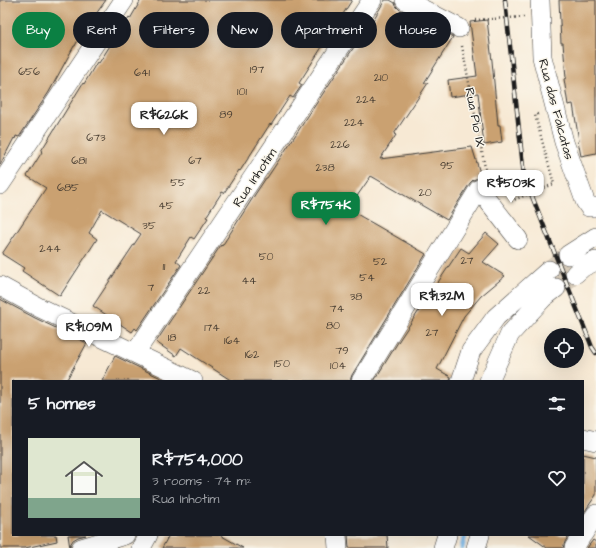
<!DOCTYPE html>
<meta charset="utf-8">
<style>
:root{--surface:#171b24;--page:#20242c;--text:#f1f3f6;--muted:#9ea1a6;--line:#363941;--accent:#0b8043}
body{margin:0;font-family:"Architects Daughter",sans-serif;background:var(--page);color:var(--text);height:100vh;display:flex;flex-direction:column;font-size:15px;white-space:nowrap}
*{box-sizing:border-box;margin:0}
p{font-size:13px;color:var(--muted)}
.icon{flex:none;width:22px;height:22px;fill:none;stroke:currentColor;stroke-width:2;stroke-linecap:round;stroke-linejoin:round}
.map{position:relative;flex:1;overflow:hidden}
.details{position:absolute;left:12px;top:380px;width:572px;height:156px;display:flex;flex-direction:column;background:var(--surface);border-radius:0px;box-shadow:0 4px 16px #0002}
.details>*{flex:none}
.guide{position:absolute;left:12px;top:12px;width:572px;height:36px;display:flex;gap:8px}
.tools{position:absolute;left:544px;top:328px;display:grid;gap:8px}
.tools a{display:grid;place-items:center;width:40px;height:40px;border-radius:50%;background:var(--surface);box-shadow:0 4px 16px #0002;font-size:20px}
.price{position:absolute;translate:-50% -34px;padding:0 9px;border-radius:8px;background:#fff;color:#222;font-size:13px;line-height:26px;filter:drop-shadow(0 1px 2px #0008)}
.price::after{content:'';position:absolute;left:50%;top:24px;width:12px;height:9px;margin-left:-6px;background:inherit;clip-path:polygon(0 0,100% 0,50% 100%)}
.price.selected{background:var(--accent);color:#fff}
ul{padding:0;list-style:none}
li{display:flex;align-items:center;gap:12px;height:100px;padding:0 16px}
li+li{border-top:1px solid var(--line)}
li span{display:grid;place-items:center;flex:none;width:112px;height:80px;border-radius:0px;color:#555}
li>.icon{margin-inline-start:auto}
span .icon{width:48px;height:48px;fill:#fffc;stroke-width:1}
li b{font-size:17px}
h2{display:flex;justify-content:space-between;align-items:center;height:48px;padding:0 16px;font-size:17px}
.pill{padding:0 14px;border-radius:18px;background:var(--surface);box-shadow:0 4px 16px #0002;font-size:14px;line-height:36px}
.pill.selected{background:var(--accent);color:#fff}
.map>svg:first-child{display:block}
.lines{fill:none;stroke-linecap:round;stroke-linejoin:round}
.stream{stroke:#74b6e9;stroke-width:5}
.building{fill:#caa171}
.minor-tunnel{stroke:#d6cab8;stroke-width:19;stroke-dasharray:19 10;stroke-linecap:butt}
.minor-casing{stroke:#3d3b38;stroke-width:20}
.path{stroke:#3d3b38;stroke-width:2.5;stroke-dasharray:1 3;stroke-linecap:butt}
.minor{stroke:#fff;stroke-width:19}
.rail-casing{stroke:#1c1c1c;stroke-width:4.5}
.rail{stroke:#fbf7ec;stroke-width:3;stroke-dasharray:9;stroke-linecap:butt}
.labels{text-anchor:middle;stroke-width:3;stroke-linejoin:round;paint-order:stroke}
.number-label{font-size:11px;fill:#483d31}
.street-label{font-size:13px;fill:#1c1c1c;stroke:#fbf7ec}
</style>
<div class="map">
<svg width="596" height="548" viewBox="0 0 596 548">
<rect width="100%" height="100%" fill="#fbf7ec"/>
<filter id="ink" filterUnits="userSpaceOnUse"><feTurbulence type="fractalNoise" baseFrequency=".025" numOctaves="2"/><feDisplacementMap in="SourceGraphic" scale="8" xChannelSelector="R" yChannelSelector="G"/><feConvolveMatrix kernelMatrix="1 2 1 2 8 2 1 2 1" color-interpolation-filters="sRGB"/></filter>
<filter id="wash" filterUnits="userSpaceOnUse"><feTurbulence type="fractalNoise" baseFrequency=".012" numOctaves="4" result="noise"/><feDisplacementMap in="SourceGraphic" scale="16" xChannelSelector="R" yChannelSelector="G"/><feGaussianBlur stdDeviation="0.9" result="paint"/><feColorMatrix in="noise" values="0 0 0 0 0 0 0 0 0 0 0 0 0 0 0 0 0 1.4 0 .05"/><feComposite in="paint" operator="in"/></filter>
<g filter="url(#wash)">
<rect width="100%" height="100%" fill="#f7e9d4"/>
<g class="lines">
<path class="stream" d="M462,548l3,-13"/>
</g>
<g id="blocks">
<path class="building" d="M0,0h106l-18,25 -2,-1 -11,22h-1l-25,46 -30,45 -3,-1 -1,3 -1,-1 -14,27z
M141,0h211l-53,83 3,2 -9,13 -3,-2 -19,29 -1,-1 -30,47 -1,-1 -15,23 -2,-1 -16,25 2,1 -14,21 -3,-2 -15,24 5,4 -44,65 -2,-2 -3,4 -39,-26 48,-72 -39,-24 -13,23 8,6 -37,57 -38,-25 2,-3 -22,-14 44,-66 -19,-12 15,-24 -1,-1 42,-68 1,1 13,-22 2,1 14,-22h1l15,-23 1,1z
M385,0h5l5,3 1,3 4,4 53,27 -29,46h4l-34,51 2,1 -16,24 92,-12 8,26 -2,5 -5,2 -3,3 -23,37 -76,-44 -23,33 78,45 -74,121 -2,6h-118l-51,-33 -5,8 -20,-14 65,-97 1,1 34,-53 10,-15h1l45,-68 56,-84 1,1z
M559,0h37v153l-15,3 -3,-15h1l-6,-37 -5,1 -4,-26 2,-1 -3,-35h-2z
M487,20l5,41 6,64h2l2,17 -18,3 -6,-52 -28,4 -2,-17 29,-4 -7,-54z
M486,233l13,11 -16,18 22,14 -24,20 -17,20 -27,53 14,8 -1,4h-76l26,-42 61,-91 8,5z
M0,299l35,19 52,25 -21,38h-53v154h43l1,6 -32,7h-25z
M115,356l52,25h-65z
M583,454l13,3v38l-13,19z
M68,535h18l-8,2 -5,3 -3,5v3z
M169,535h51l23,13h-81z
M348,535h39l1,13h-39z
M529,535h40l-4,7 -2,6h-16z
M593,540l3,2v6h-9z"/>
</g>
</g>
<g filter="url(#ink)">
<use href="#blocks" fill-opacity="0" stroke="#3d3b38" stroke-width="1"/>
<g class="lines">
<path class="minor-tunnel" d="M549,270l19,-15
M556,288l19,-14"/>
<g class="minor-casing">
<path id="minor" d="M405,0l54,28
M540,0l2,57 22,85 21,59 4,6h7
M0,185l124,-185
M568,255l28,-18
M575,274l8,-7 13,-6
M0,286l40,22 153,73
M135,353l237,-353
M361,381l118,-192 39,50
M461,381l10,-30 25,-34 53,-47
M489,381l21,-47 33,-36 13,-10
M583,438l13,3
M583,534l13,-20
M337,535l1,13
M81,548l44,-13
M141,548l7,-13
M443,548l4,-13
M476,548l4,-13
M574,548l8,-13"/>
</g>
<path class="path" d="M475,20l49,-3
M462,46l24,127
M511,201l43,-17 -19,-69 3,-1"/>
<use href="#minor" class="minor"/>
<g class="rail-casing">
<path id="rail" d="M505,0l19,176 68,171 4,6"/>
</g>
<use href="#rail" class="rail"/>
</g>
</g>
<g class="labels">
<g class="number-label">
<text x="257" y="73">197</text>
<text x="29" y="75">656</text>
<text x="142" y="76">641</text>
<text x="381" y="81">210</text>
<text x="242" y="95">101</text>
<text x="366" y="103">224</text>
<text x="226" y="118">89</text>
<text x="354" y="126">224</text>
<text x="96" y="141">673</text>
<text x="340" y="148">226</text>
<text x="79" y="164">681</text>
<text x="195" y="164">67</text>
<text x="447" y="169">95</text>
<text x="325" y="171">238</text>
<text x="178" y="186">55</text>
<text x="68" y="191">685</text>
<text x="425" y="196">20</text>
<text x="166" y="209">45</text>
<text x="149" y="229">35</text>
<text x="50" y="252">244</text>
<text x="266" y="260">50</text>
<text x="467" y="264">27</text>
<text x="380" y="265">52</text>
<text x="164" y="270">11</text>
<text x="367" y="281">54</text>
<text x="249" y="284">44</text>
<text x="151" y="291">7</text>
<text x="204" y="294">22</text>
<text x="356" y="300">38</text>
<text x="337" y="312">74</text>
<text x="333" y="329">80</text>
<text x="212" y="331">174</text>
<text x="432" y="336">27</text>
<text x="172" y="341">18</text>
<text x="232" y="344">164</text>
<text x="342" y="354">79</text>
<text x="252" y="358">162</text>
<text x="282" y="367">150</text>
<text x="338" y="369">104</text>
</g>
<g class="street-label">
<text transform="translate(557 109) rotate(75)" y="5">Rua das Falcatas</text>
<text transform="translate(476 117) rotate(79)" y="5">Rua Pio IX</text>
<text transform="translate(254 177) rotate(-56)" y="5">Rua Inhotim</text>
</g>
</g>
</svg>
<div class="tools">
<a><svg class="icon" aria-label="locate" viewBox="0 0 24 24"><circle cx="12" cy="12" r="6"/><path d="M12 2v4M12 18v4M2 12h4M18 12h4"/></svg></a>
</div>
<b class="price" style="left:164px;top:136px">R$626K</b>
<b class="price" style="left:511px;top:204px">R$503K</b>
<b class="price selected" style="left:326px;top:226px">R$754K</b>
<b class="price" style="left:442px;top:317px">R$1.32M</b>
<b class="price" style="left:89px;top:348px">R$1.09M</b>
<div class="guide">
<a class="pill selected">Buy</a>
<a class="pill">Rent</a>
<a class="pill">Filters</a>
<a class="pill">New</a>
<a class="pill">Apartment</a>
<a class="pill">House</a>
</div>
<section class="details">
<h2>5 homes<svg class="icon" aria-label="filters" viewBox="0 0 24 24"><path d="M4 7h16M4 17h16"/><circle cx="9" cy="7" r="2"/><circle cx="15" cy="17" r="2"/></svg></h2>
<ul>
<li><span style="background:linear-gradient(#dfe7d0 75%,#7fa58c 0)"><svg class="icon" aria-label="home" viewBox="0 0 24 24"><path d="M3 11l9-7 9 7M6 9v11h12V9"/></svg></span><div><b>R$754,000</b><p>3 rooms · 74 m²</p><p>Rua Inhotim</p></div><svg class="icon" aria-label="heart" viewBox="0 0 24 24"><path d="M12 20l-8-8c-3-5 5-10 8-4 3-6 11-1 8 4z"/></svg></li>
</ul>
</section>
</div>
